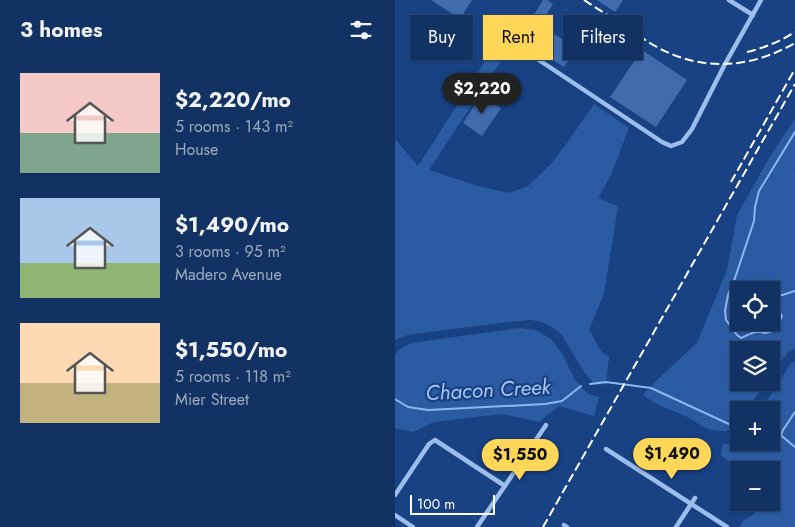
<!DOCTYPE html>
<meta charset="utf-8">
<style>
:root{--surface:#123263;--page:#1b3a69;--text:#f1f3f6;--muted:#9caabe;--line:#314d78;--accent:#ffd658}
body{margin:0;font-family:Jost,sans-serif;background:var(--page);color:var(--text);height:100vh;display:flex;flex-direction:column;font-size:19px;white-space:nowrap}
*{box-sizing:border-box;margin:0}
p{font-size:16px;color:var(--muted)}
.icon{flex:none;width:28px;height:28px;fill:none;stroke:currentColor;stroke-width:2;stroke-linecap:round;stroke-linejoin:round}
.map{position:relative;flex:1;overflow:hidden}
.panel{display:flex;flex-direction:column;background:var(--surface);width:395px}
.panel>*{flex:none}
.hud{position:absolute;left:15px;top:15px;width:310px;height:45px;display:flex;gap:10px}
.tools{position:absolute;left:335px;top:281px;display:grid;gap:10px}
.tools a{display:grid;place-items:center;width:50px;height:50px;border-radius:0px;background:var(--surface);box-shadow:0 1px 4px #0004,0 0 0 1px var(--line);font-size:25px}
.scale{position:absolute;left:15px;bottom:12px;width:85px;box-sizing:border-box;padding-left:5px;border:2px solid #fff;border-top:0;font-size:14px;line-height:18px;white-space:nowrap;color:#fff;-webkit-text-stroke:4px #184284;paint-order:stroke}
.price{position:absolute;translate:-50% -42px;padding:0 11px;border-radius:18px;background:var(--accent);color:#111;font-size:16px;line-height:32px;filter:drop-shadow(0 1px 2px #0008)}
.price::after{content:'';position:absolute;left:50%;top:30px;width:15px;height:11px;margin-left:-8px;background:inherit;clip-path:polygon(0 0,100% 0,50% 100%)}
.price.current{background:#222;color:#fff}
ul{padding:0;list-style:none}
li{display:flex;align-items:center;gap:15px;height:125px;padding:0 20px}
li span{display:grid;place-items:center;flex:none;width:140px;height:100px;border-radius:0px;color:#555}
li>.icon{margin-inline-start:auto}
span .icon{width:60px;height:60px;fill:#fffc;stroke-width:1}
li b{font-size:21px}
h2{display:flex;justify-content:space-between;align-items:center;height:60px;padding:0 20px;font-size:21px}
.tag{padding:0 18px;border-radius:0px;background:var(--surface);box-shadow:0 1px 4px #0004,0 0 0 1px var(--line);font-size:18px;line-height:45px}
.tag.current{background:var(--accent);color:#111}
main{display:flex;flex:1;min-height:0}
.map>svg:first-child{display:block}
.green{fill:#2b5ba3;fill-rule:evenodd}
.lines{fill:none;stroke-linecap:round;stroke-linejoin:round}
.stream{stroke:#8fb7ef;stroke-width:2}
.building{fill:#406cae}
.street{stroke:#9dbdec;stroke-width:4.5}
.rail{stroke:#fff;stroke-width:2;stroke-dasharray:9 4;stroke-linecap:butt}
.labels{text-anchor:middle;stroke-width:4.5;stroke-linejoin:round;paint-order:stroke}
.water-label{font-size:21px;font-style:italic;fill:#a8c7f4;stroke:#184284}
</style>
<main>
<section class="panel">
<h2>3 homes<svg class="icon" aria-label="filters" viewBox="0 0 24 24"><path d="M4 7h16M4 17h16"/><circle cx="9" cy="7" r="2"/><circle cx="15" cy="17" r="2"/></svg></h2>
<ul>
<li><span style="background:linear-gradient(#f6c9c9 60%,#7fa58c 0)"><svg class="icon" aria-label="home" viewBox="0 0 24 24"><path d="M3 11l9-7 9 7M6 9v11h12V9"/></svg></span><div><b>$2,220/mo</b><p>5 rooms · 143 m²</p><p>House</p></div></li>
<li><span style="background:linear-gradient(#a9c7e8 65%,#8fb573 0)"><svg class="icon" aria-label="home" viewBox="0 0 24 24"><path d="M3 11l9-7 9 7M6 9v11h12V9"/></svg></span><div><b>$1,490/mo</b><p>3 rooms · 95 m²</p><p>Madero Avenue</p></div></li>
<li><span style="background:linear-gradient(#ffd9b3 60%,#c2b280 0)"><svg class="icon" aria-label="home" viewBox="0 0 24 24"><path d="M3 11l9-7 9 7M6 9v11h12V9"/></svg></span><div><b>$1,550/mo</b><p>5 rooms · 118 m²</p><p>Mier Street</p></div></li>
</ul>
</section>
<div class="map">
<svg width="400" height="527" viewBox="0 0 400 527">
<rect width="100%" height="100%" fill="#184284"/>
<path class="green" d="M98,49h16l-80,121 49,16 31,7 19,-7 23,-22 16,-21 27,-39 35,24 -18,47 -13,23 20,8 -14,88 -15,36 12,21 8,6 -3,27 -11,1 -11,-13 -22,-37 -10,-8 -10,-5 -11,-2 -23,2 -101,13 -12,5v-201l23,27z
M400,119v49l-1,2 1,1v178l-7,3 -17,23v-25h-32v32l27,1 -20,27h-7c0,4 1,9 -1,12 -5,12 -22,10 -32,6 -7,-3 -13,-9 -21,-12 -15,-6 -29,-11 -42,-21l15,-16 39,-36 30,-73 10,-55 32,-57zM344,290h32v32h-32z
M124,328l17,2 15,9 11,14 13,27 13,14 11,3 -5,19 -35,-10 -20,16 -37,-8 -68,8 -21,10 -18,-4v-73l4,-5 12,-7z
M400,360v167h-56l4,-6 11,-7 3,-11 14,-1v-32h-32v13l-5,-5 -1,-13 -12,-10 2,-11h9l7,-4v2h32v-32h-10l28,-44z"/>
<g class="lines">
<path class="stream" d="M400,132l-36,59 -4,16 -1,14 -19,57 -7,17 -3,16 1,9 11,15 4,3c5,-2 11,-6 16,-6 4,-1 5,1 8,1 8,0 15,-10 17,-17l-7,-12v-4l4,-4 16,-5
M195,384l16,-2 45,6 80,37 8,2
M0,399l13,8 20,3 117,-6 17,-3 19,-15
M376,431c12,3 15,10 24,16
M386,435l2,-5 12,-18"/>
</g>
<path class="building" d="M36,0h41l-12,19z
M148,0h4l6,4 -13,21 36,23 -12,19 -29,-19v-2l-15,-9z
M202,0h26l-8,12z
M247,50l45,30 -31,47 -46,-30z
M86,95l20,13 -19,28 -19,-13z"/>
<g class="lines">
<path class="street" d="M334,0l24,15
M105,34l162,108 9,4 11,-4 10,-13 33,-65 36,-64
M211,449l121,78
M0,495l34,-51 6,-4 70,46
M0,515l18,12
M169,525l3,2
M82,527l69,-102
M281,527l19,-29"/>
<path class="rail" d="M189,0c15,10 31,19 46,29 8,6 16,12 25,17 47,26 94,23 140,-3
M352,52c17,-4 34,-11 48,-20
M336,182l64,-113
M148,527l252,-443"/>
</g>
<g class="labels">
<g class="water-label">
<text transform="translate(93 390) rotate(-3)" y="7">Chacon Creek</text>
</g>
</g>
</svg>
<div class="tools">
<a><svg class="icon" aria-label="locate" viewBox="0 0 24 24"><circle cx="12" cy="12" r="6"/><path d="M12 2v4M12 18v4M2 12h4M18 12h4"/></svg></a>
<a><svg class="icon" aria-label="layers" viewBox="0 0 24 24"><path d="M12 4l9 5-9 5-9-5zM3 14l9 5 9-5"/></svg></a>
<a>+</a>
<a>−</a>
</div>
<div class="scale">100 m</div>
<b class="price current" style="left:87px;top:115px">$2,220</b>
<b class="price" style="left:277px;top:480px">$1,490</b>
<b class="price" style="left:125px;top:481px">$1,550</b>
<div class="hud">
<a class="tag">Buy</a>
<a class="tag current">Rent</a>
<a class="tag">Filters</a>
</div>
</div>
</main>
